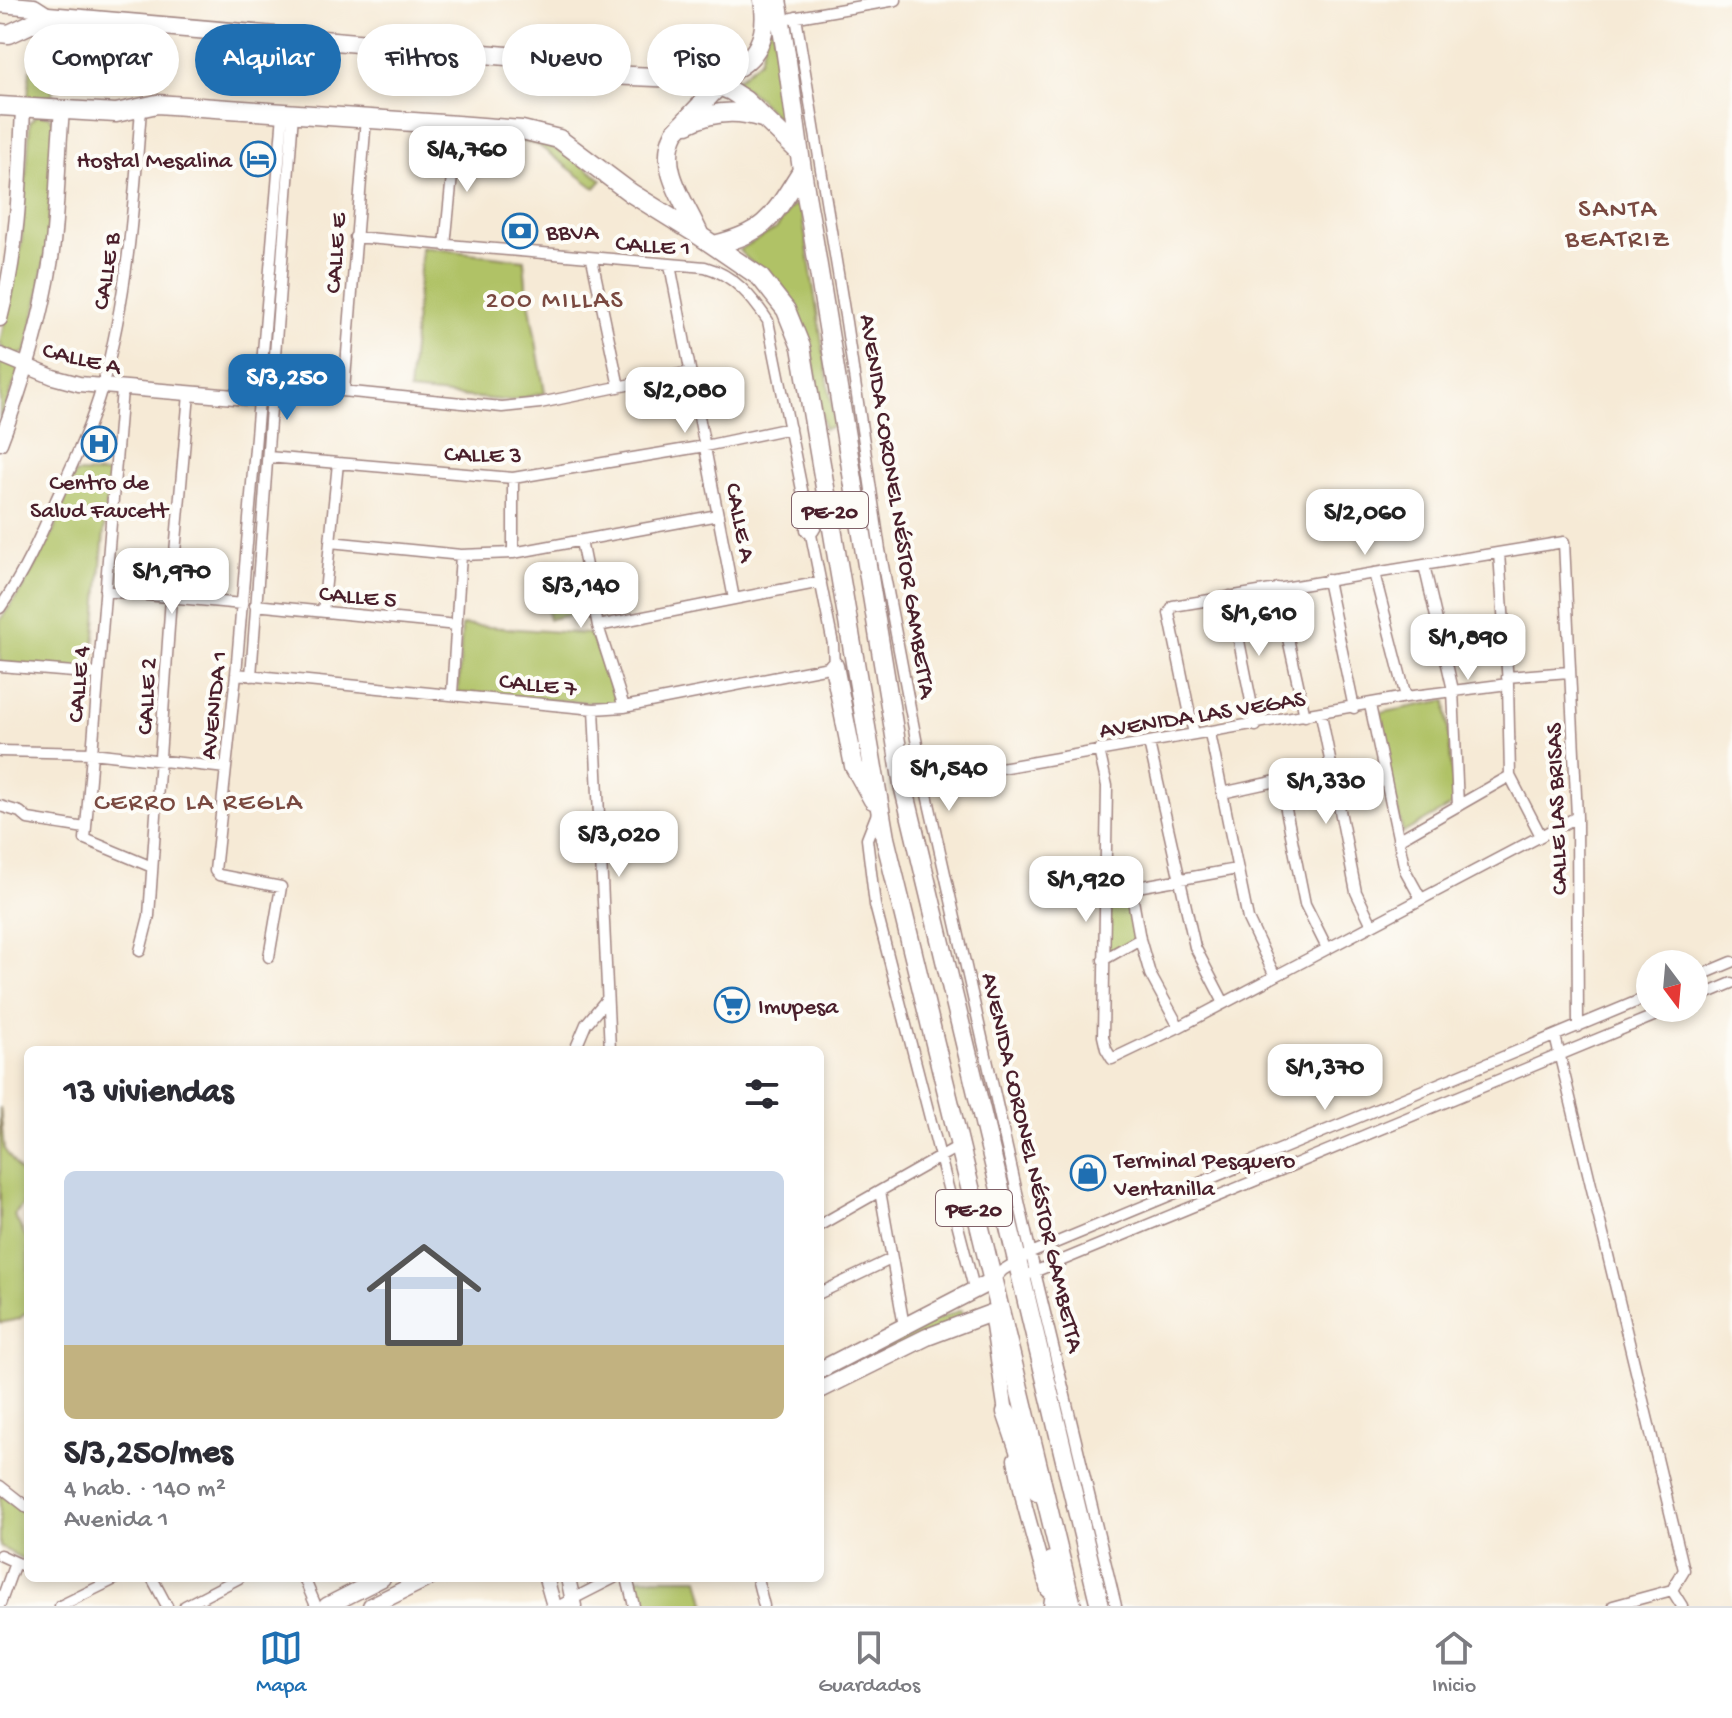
<!DOCTYPE html>
<html lang="es">
<meta charset="utf-8">
<style>
:root{--surface:#fff;--page:#f7f7f7;--text:#2b2b33;--muted:#7c7c81;--line:#e1e1e2;--accent:#1f6fb2}
body{margin:0;font-family:"Gochi Hand",sans-serif;background:var(--page);color:var(--text);height:100vh;display:flex;flex-direction:column;font-size:30px;white-space:nowrap}
*{box-sizing:border-box;margin:0}
p{font-size:26px;color:var(--muted)}
.icon{flex:none;width:44px;height:44px;fill:none;stroke:currentColor;stroke-width:2;stroke-linecap:round;stroke-linejoin:round}
.map{position:relative;flex:1;overflow:hidden}
.panel{position:absolute;left:24px;top:1046px;width:800px;height:536px;display:flex;flex-direction:column;background:var(--surface);border-radius:12px;box-shadow:0 4px 12px #0003}
.panel>*{flex:none}
.guide{position:absolute;left:24px;top:24px;width:800px;height:72px;display:flex;gap:16px}
.needle{width:52px;rotate:164deg}
.controls{position:absolute;left:1636px;top:950px;display:grid;gap:16px}
.controls a{display:grid;place-items:center;width:72px;height:72px;border-radius:50%;background:var(--surface);box-shadow:0 4px 12px #0003;font-size:40px}
.price{position:absolute;translate:-50% -68px;padding:0 18px;border-radius:16px;background:#fff;color:#222;font-size:26px;line-height:52px;filter:drop-shadow(0 2px 4px #0008)}
.price::after{content:'';position:absolute;left:50%;top:48px;width:24px;height:18px;margin-left:-12px;background:inherit;clip-path:polygon(0 0,100% 0,50% 100%)}
.price.selected{background:var(--accent);color:#fff}
ul{padding:0;list-style:none}
li{display:grid;align-content:center;gap:16px;height:424px;padding:0 40px}
li span{display:grid;place-items:center;height:248px;border-radius:12px;color:#555}
li>.icon{margin-inline-start:auto}
span .icon{width:144px;height:144px;fill:#fffc;stroke-width:1}
li b{font-size:34px}
h2{display:flex;justify-content:space-between;align-items:center;height:96px;padding:0 40px;font-size:34px}
.chip{padding:0 28px;border-radius:36px;background:var(--surface);box-shadow:0 4px 12px #0003;font-size:28px;line-height:72px}
.chip.selected{background:var(--accent);color:#fff}
.menu{display:flex;justify-content:space-around;align-items:center;height:112px;border-top:2px solid var(--line);background:var(--surface);font-size:22px;color:var(--muted)}
.menu a{display:grid;justify-items:center;gap:4px}
.menu .selected{color:var(--accent)}
.map>svg:first-child{display:block}
.green{fill:#b0c266;stroke:#7d7048;stroke-width:2}
.lines{fill:none;stroke-linecap:round;stroke-linejoin:round}
.street-casing{stroke:#a08480;stroke-width:13}
.secondary-casing{stroke:#a08480;stroke-width:17}
.primary-casing{stroke:#a08480;stroke-width:19}
.highway-casing{stroke:#a08480;stroke-width:21}
.street{stroke:#fff;stroke-width:10}
.secondary{stroke:#fff;stroke-width:14}
.primary{stroke:#fff;stroke-width:16}
.highway{stroke:#fff;stroke-width:18}
.labels{text-anchor:middle;stroke-width:8;stroke-linejoin:round;paint-order:stroke}
.shield{fill:#fdfcf7;stroke:#806168;stroke-width:2}
.shield-label{font-size:22px;font-weight:bold;fill:#4a1f2b}
.poi-label{font-size:24px;fill:#4a1f2b;stroke:#fdfcf7;text-anchor:start}
.street-label{font-size:24px;fill:#4a1f2b;stroke:#fdfcf7}
.neighbourhood-label{font-size:26px;letter-spacing:2px;fill:#7a4940;stroke:#fdfcf7}
</style>
<div class="map">
<svg width="1732" height="1606" viewBox="0 0 1732 1606">
<rect width="100%" height="100%" fill="#fdfcf7"/>
<filter id="ink" filterUnits="userSpaceOnUse"><feTurbulence type="fractalNoise" baseFrequency=".0125" numOctaves="2"/><feDisplacementMap in="SourceGraphic" scale="16" xChannelSelector="R" yChannelSelector="G"/><feConvolveMatrix kernelMatrix="1 2 1 2 8 2 1 2 1" color-interpolation-filters="sRGB"/></filter>
<filter id="wash" filterUnits="userSpaceOnUse"><feTurbulence type="fractalNoise" baseFrequency=".006" numOctaves="4" result="noise"/><feDisplacementMap in="SourceGraphic" scale="32" xChannelSelector="R" yChannelSelector="G"/><feGaussianBlur stdDeviation="1.8" result="paint"/><feColorMatrix in="noise" values="0 0 0 0 0 0 0 0 0 0 0 0 0 0 0 0 0 1.4 0 .05"/><feComposite in="paint" operator="in"/></filter>
<g filter="url(#wash)">
<rect width="100%" height="100%" fill="#f6ead6"/>
<path class="green" d="M771,17l16,101 -6,4 -23,-24 -23,-17 25,-21z
M30,69l24,1 -2,29 -24,-1z
M36,115l13,1 5,7 -6,114 -10,62 -12,53 -8,3 -15,-5 -3,-8 21,-95 9,-125z
M489,134l42,5 40,17 31,24 -7,8 -57,-43z
M797,204l4,3 34,219 -11,3c-8,-45 -10,-101 -39,-138 -12,-16 -36,-27 -46,-41l37,-21 15,-22z
M422,247l102,13 2,23 19,110 -36,8 -100,-10z
M0,362l15,4 4,5 -19,48z
M75,473l34,1 -17,196 -92,-7v-43l24,-34 29,-53z
M565,566l10,48 -26,5 -10,-47z
M462,625l128,9 15,33 12,38 -159,-12z
M1446,700l8,104 -51,29 -28,-119z
M1111,896h17l9,44 -29,13 1,-54z
M0,1107l4,42 18,25 1,31 -9,10 14,26v70l-9,8 -19,4z
M961,1310l2,7 -143,67v-7l101,-51z
M0,1494l28,22v26l-3,3 3,17 -28,-15z
M631,1578h68l7,28h-69z"/>
</g>
<g filter="url(#ink)">
<g class="lines">
<g class="street-casing">
<path id="street" d="M796,17l50,305 34,228 44,231 111,491 81,334
M792,18l104,-18
M445,246l12,-121
M592,259l27,128
M670,265l64,334
M272,384l230,23 38,-4 150,-31
M122,389l-37,450 67,28
M344,391l22,-273
M268,457l245,21 192,-32 85,-18
M581,541l17,85 26,81
M330,542l131,13 52,-2 205,-38
M513,553v-75
M1499,553l9,131 2,92 31,60
M1424,565l29,125 5,116
M1374,573l32,124
M1327,580l27,128
M1277,588l28,128
M105,591l137,13
M1230,596l26,130
M255,605l202,20
M0,608c23,-33 40,-71 56,-108 17,-37 35,-74 46,-113 26,-92 32,-185 39,-278
M323,612l15,-149
M598,626l223,-44
M0,666l98,8
M236,674l358,35 30,-2 210,-41 -1,-22 -65,-323c-16,-24 -34,-46 -63,-54l-350,-30
M251,676l42,-562
M1507,677l62,-5
M452,694l9,-139
M1370,705l35,165 16,29
M594,709l16,341
M1321,714l35,178 16,33
M1210,733l38,186 27,57
M1194,734l-25,-121 4,-7 391,-64 13,275 1,210
M1149,743l46,204 29,56
M1099,750l8,36 -4,250 3,13 6,10 67,-32 398,-210
M0,751l92,2 134,15
M1280,780l25,124 22,44
M903,785l503,-88 102,-13
M1222,793l109,-24
M0,806l20,6 8,7 57,9
M878,811l-11,28 8,66 100,387
M1398,840l112,-64
M1131,889l9,50 10,35 29,53
M1104,893l133,-24
M140,951l9,-35 22,-318 18,-204
M269,957l12,-70 -62,-12 -4,-4 21,-197 47,-560
M1103,960l37,-21
M1694,978l38,-16
M1694,999l38,-16
M1555,1036l129,534 -12,20
M575,1050l11,-26 21,-25
M880,1191l24,135
M820,1225l139,-79
M1029,1274l644,-266
M992,1281l11,-11 28,-17 619,-257
M820,1293l71,-34
M0,1486l28,22
M0,1555l28,13
M152,1578l15,28
M304,1578l12,28
M627,1578l7,28
M757,1578l7,28
M1672,1590l10,16
M0,1604l15,-41
M60,1606l57,-28
M185,1606l54,-28
M559,1606l55,-28
M1613,1606l59,-16"/>
</g>
<g class="secondary-casing">
<path id="secondary" d="M0,319c18,-70 20,-139 23,-211
M0,355l53,22 26,7 193,16
M0,443c23,-59 41,-121 51,-184 7,-49 6,-99 11,-148
M991,1313l16,106
M1015,1459l10,48 23,83
M546,1578l8,28
M568,1578l6,28"/>
</g>
<g class="primary-casing">
<path id="primary" d="M0,4l34,3 14,9
M820,1370l172,-89
M820,1390l107,-53 64,-24
M327,1606l55,-28
M371,1606l57,-28"/>
</g>
<g class="highway-casing">
<path id="highway" d="M777,0c14,72 19,145 33,217l93,568 197,821
M0,33l9,1 39,-18 459,40 101,19 94,4 29,12 14,9 52,50
M724,74c34,-13 45,-39 39,-74
M0,106l116,7 41,-9 300,21 65,5 37,9 72,54 69,43 60,41 26,33 15,37 84,491 187,768
M687,124c25,-13 49,-15 75,-6
M700,236c-14,-33 -44,-68 -25,-104l59,-62
M714,245c54,-13 59,-29 87,-73
M810,529l18,-31
M834,666l20,100 19,34
M1006,1412l20,59 11,20
M1051,1561l4,32 -2,13"/>
</g>
<use href="#street" class="street"/>
<use href="#secondary" class="secondary"/>
<use href="#primary" class="primary"/>
<use href="#highway" class="highway"/>
</g>
</g>
<defs>
<g id="hotel-ring" transform="scale(1.8)"><circle r="9.5" fill="#fdfcf7" stroke="#1f6fb2" stroke-width="1.5"/><path d="M-6-4.5h1.5V1H6V5H4.5V3h-9V5H-6ZM-4 0a1.8 1.8 0 1 1 3.6 0ZM.5 0V-2.5h3Q6-2.5 6 0Z" fill="#1f6fb2"/></g>
<g id="bank-ring" transform="scale(1.8)"><circle r="9.5" fill="#fdfcf7" stroke="#1f6fb2" stroke-width="1.5"/><path d="M-6-4H6V4H-6ZM0-2.3a2.3 2.3 0 1 0 0 4.6a2.3 2.3 0 1 0 0-4.6Z" fill="#1f6fb2"/></g>
<g id="hospital-ring" transform="scale(1.8)"><circle r="9.5" fill="#fdfcf7" stroke="#1f6fb2" stroke-width="1.5"/><path d="M-5-5h3v3.5h4V-5h3V5h-3V1.5h-4V5h-3Z" fill="#1f6fb2"/></g>
<g id="supermarket-ring" transform="scale(1.8)"><circle r="9.5" fill="#fdfcf7" stroke="#1f6fb2" stroke-width="1.5"/><path d="M-6-5.5h2.5l.6 2H6L4.5 2H-2.5L-4.4-4H-6ZM-1.5 3.2a1.3 1.3 0 1 0 .1 0ZM3 3.2a1.3 1.3 0 1 0 .1 0Z" fill="#1f6fb2"/></g>
<g id="shop-ring" transform="scale(1.8)"><circle r="9.5" fill="#fdfcf7" stroke="#1f6fb2" stroke-width="1.5"/><path d="M-5-2.5h2.3a2.7 3.5 0 0 1 5.4 0H5L5.5 6h-11ZM-1.5-2.5h3a1.5 2.3 0 0 0-3 0Z" fill="#1f6fb2"/></g>
</defs>
<g fill-rule="evenodd">
<use href="#hotel-ring" x="258" y="159"/>
<use href="#bank-ring" x="520" y="231"/>
<use href="#hospital-ring" x="99" y="444"/>
<use href="#supermarket-ring" x="732" y="1005"/>
<use href="#shop-ring" x="1088" y="1173"/>
</g>
<g class="labels">
<g class="shield">
<rect x="792" y="492" width="76" height="36" rx="6"/>
<rect x="936" y="1190" width="76" height="36" rx="6"/>
</g>
<g class="shield-label">
<text x="830" y="518">PE-20</text>
<text x="974" y="1216">PE-20</text>
</g>
<g class="poi-label">
<text x="232" y="167" text-anchor="end">Hostal Mesalina</text>
<text x="546" y="239">BBVA</text>
<text x="99" y="489" text-anchor="middle">Centro de<tspan x="99" dy="28">Salud Faucett</tspan></text>
<text x="758" y="1013">Imupesa</text>
<text x="1114" y="1167">Terminal Pesquero<tspan x="1114" dy="28">Ventanilla</tspan></text>
</g>
<g class="street-label">
<text transform="translate(653 244) rotate(4)" y="8">CALLE 1</text>
<text transform="translate(334 253) rotate(-86)" y="8">CALLE E</text>
<text transform="translate(105 271) rotate(-81)" y="8">CALLE B</text>
<text transform="translate(82 357) rotate(13)" y="8">CALLE A</text>
<text transform="translate(483 453) rotate(1)" y="8">CALLE 3</text>
<text transform="translate(899 506) rotate(81)" y="8">AVENIDA CORONEL NÉSTOR GAMBETTA</text>
<text transform="translate(742 522) rotate(79)" y="8">CALLE A</text>
<text transform="translate(358 595) rotate(5)" y="8">CALLE 5</text>
<text transform="translate(538 683) rotate(6)" y="8">CALLE 7</text>
<text transform="translate(77 684) rotate(-85)" y="8">CALLE 4</text>
<text transform="translate(145 696) rotate(-87)" y="8">CALLE 2</text>
<text transform="translate(212 705) rotate(-84)" y="8">AVENIDA 1</text>
<text transform="translate(1202 713) rotate(-9)" y="8">AVENIDA LAS VEGAS</text>
<text transform="translate(1555 809) rotate(-92)" y="8">CALLE LAS BRISAS</text>
<text transform="translate(1034 1162) rotate(77)" y="8">AVENIDA CORONEL NÉSTOR GAMBETTA</text>
</g>
<g class="neighbourhood-label">
<text x="1618" y="216">SANTA<tspan x="1618" dy="30">BEATRIZ</tspan></text>
<text x="555" y="307">200 MILLAS</text>
<text x="199" y="809">CERRO LA REGLA</text>
</g>
</g>
</svg>
<div class="controls">
<a><svg class="needle" viewBox="-14 -14 28 28"><path d="M0-13l5 13h-10z" fill="#e53935"/><path d="M0 13l5-13h-10z" fill="#7c7c81"/></svg></a>
</div>
<b class="price" style="left:467px;top:194px">S/4,760</b>
<b class="price selected" style="left:287px;top:422px">S/3,250</b>
<b class="price" style="left:685px;top:435px">S/2,080</b>
<b class="price" style="left:1365px;top:557px">S/2,060</b>
<b class="price" style="left:172px;top:616px">S/1,970</b>
<b class="price" style="left:581px;top:630px">S/3,140</b>
<b class="price" style="left:1259px;top:658px">S/1,610</b>
<b class="price" style="left:1468px;top:682px">S/1,890</b>
<b class="price" style="left:949px;top:813px">S/1,540</b>
<b class="price" style="left:1326px;top:826px">S/1,330</b>
<b class="price" style="left:619px;top:879px">S/3,020</b>
<b class="price" style="left:1086px;top:924px">S/1,920</b>
<b class="price" style="left:1325px;top:1112px">S/1,370</b>
<div class="guide">
<a class="chip">Comprar</a>
<a class="chip selected">Alquilar</a>
<a class="chip">Filtros</a>
<a class="chip">Nuevo</a>
<a class="chip">Piso</a>
</div>
<section class="panel">
<h2>13 viviendas<svg class="icon" aria-label="filters" viewBox="0 0 24 24"><path d="M4 7h16M4 17h16"/><circle cx="9" cy="7" r="2"/><circle cx="15" cy="17" r="2"/></svg></h2>
<ul>
<li><span style="background:linear-gradient(#c9d6e8 70%,#c2b280 0)"><svg class="icon" aria-label="home" viewBox="0 0 24 24"><path d="M3 11l9-7 9 7M6 9v11h12V9"/></svg></span><div><b>S/3,250/mes</b><p>4 hab. · 140 m²</p><p>Avenida 1</p></div></li>
</ul>
</section>
</div>
<nav class="menu">
<a class="selected"><svg class="icon" aria-label="map" viewBox="0 0 24 24"><path d="M3 6l6-2 6 2 6-2v14l-6 2-6-2-6 2zM9 4v14M15 6v14"/></svg>Mapa</a>
<a><svg class="icon" aria-label="saved" viewBox="0 0 24 24"><path d="M7 4h10v16l-5-4-5 4z"/></svg>Guardados</a>
<a><svg class="icon" aria-label="home" viewBox="0 0 24 24"><path d="M3 11l9-7 9 7M6 9v11h12V9"/></svg>Inicio</a>
</nav>
